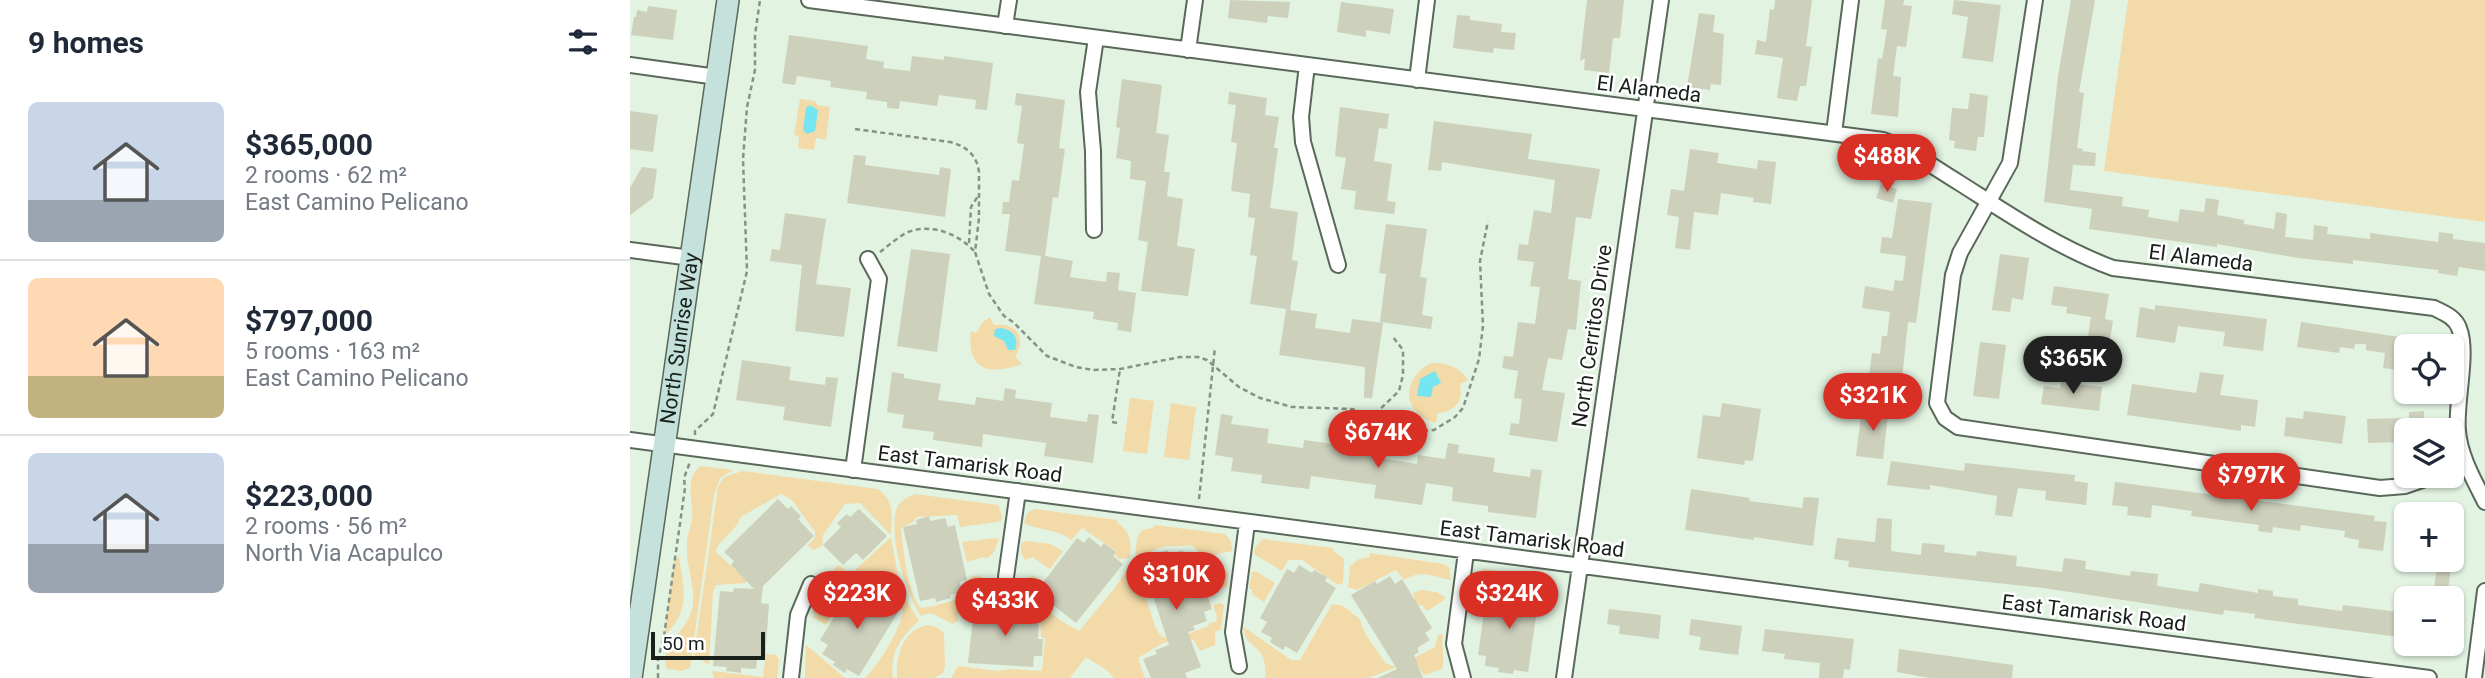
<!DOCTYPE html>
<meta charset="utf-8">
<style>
:root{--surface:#fff;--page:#f2f2f3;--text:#1f2937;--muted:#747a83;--line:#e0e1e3;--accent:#d93025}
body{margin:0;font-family:Roboto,sans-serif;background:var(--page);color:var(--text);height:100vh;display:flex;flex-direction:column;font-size:26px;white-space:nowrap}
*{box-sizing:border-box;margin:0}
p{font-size:23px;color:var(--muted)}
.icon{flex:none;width:38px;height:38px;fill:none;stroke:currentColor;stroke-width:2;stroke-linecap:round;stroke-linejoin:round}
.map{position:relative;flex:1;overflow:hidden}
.panel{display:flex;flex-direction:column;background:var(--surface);width:630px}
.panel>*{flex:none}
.buttons{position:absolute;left:1764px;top:334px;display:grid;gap:14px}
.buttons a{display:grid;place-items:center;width:70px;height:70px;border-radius:10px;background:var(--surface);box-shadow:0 2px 5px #0004;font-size:35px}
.scale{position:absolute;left:21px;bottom:18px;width:114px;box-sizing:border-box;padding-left:7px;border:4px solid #191f19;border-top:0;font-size:19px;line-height:24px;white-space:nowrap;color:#191f19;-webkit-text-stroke:5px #fff;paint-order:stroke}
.price{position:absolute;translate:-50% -60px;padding:0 16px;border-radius:24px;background:var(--accent);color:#fff;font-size:23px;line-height:46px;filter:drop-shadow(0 2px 4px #0008)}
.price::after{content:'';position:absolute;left:50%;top:42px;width:21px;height:16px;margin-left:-10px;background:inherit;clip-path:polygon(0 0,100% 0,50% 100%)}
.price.on{background:#222;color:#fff}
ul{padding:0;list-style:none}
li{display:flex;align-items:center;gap:21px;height:175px;padding:0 28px}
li+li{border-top:2px solid var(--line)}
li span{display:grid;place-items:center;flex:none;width:196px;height:140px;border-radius:10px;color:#555}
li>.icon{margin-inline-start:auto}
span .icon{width:84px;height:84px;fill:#fffc;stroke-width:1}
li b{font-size:30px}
h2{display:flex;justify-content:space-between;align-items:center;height:84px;padding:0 28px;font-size:30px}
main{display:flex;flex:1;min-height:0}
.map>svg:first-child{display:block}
.green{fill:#f3daa9}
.water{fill:#74e5f1}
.building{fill:#cdd0bb}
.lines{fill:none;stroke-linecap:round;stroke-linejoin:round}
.street-casing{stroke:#596859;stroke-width:18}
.secondary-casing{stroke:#596859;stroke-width:24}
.path{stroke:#869286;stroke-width:2.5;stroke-dasharray:5 3.5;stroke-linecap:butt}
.street{stroke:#fff;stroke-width:14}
.secondary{stroke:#c4e2db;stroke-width:21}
.labels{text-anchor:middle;stroke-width:5;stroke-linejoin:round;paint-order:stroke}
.street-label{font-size:21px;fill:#191f19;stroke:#fff}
</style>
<main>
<section class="panel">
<h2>9 homes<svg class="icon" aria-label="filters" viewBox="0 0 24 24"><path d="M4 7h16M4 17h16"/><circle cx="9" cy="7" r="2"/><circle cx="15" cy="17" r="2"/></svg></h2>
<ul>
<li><span style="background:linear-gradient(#c9d6e8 70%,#9aa5b1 0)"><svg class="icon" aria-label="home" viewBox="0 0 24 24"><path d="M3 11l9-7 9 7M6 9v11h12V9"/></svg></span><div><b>$365,000</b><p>2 rooms · 62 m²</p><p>East Camino Pelicano</p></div></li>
<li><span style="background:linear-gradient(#ffd9b3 70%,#c2b280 0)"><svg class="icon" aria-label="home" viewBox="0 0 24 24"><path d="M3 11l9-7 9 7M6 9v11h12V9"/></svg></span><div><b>$797,000</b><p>5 rooms · 163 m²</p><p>East Camino Pelicano</p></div></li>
<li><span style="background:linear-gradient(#c9d6e8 65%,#9aa5b1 0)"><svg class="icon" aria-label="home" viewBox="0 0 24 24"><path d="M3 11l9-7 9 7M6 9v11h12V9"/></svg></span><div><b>$223,000</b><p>2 rooms · 56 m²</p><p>North Via Acapulco</p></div></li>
</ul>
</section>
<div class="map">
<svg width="1855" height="678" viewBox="0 0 1855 678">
<rect width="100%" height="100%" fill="#e2f3e1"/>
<path class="green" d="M1498,0h357v222l-381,-51z
M170,99l15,2 2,4 13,2 -4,33 -10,-2 -2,12 -16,-2 1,-12 -5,-1z
M360,317l4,8c22,-4 34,14 21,31l7,8c-32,12 -56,6 -51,-33l5,2 6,-10z
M801,363c17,0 27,3 37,17l-8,4c4,17 -5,28 -22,29l-2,10c-35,-9 -35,-45 -5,-60z
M500,398l24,3 -7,53 -24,-3z
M541,403l25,4 -7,53 -25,-3z
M71,466l32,4 -13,8 -6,17 -24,173 -9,3 -14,-2c-11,-32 30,-35 26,-77 -2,-17 -7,-32 -6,-49 0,-9 5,-18 5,-27 1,-18 -8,-38 9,-50z
M113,471l135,18c17,13 14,26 13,46l-31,-32 -15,1 -22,31 -1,11 -9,4 -5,-5 7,-7v-6l-23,-32 -11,-6 -40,23 -5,9 -19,21 -1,5 30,28v3l-30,2 -3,6 -4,74 -15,-10 24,-168 6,-10z
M285,494l83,11 4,11 -1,5 -4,1 -37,5 -3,-12 -40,2 -4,5 -12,6c2,19 7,69 20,80 18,-2 36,-8 51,-17l-2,-14 7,-2 1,2 3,-1c3,11 -3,19 -3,30l-12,-1 -8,8v8l-5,3 -23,-11 -9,3c-15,-24 -32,-76 -25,-105 2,-10 11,-13 19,-17z
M405,509l82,11v3c15,9 14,19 13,35l-11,1 -4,-4 1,-4 -34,-23 -11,12c-14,-12 -32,-9 -47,-17l3,-10z
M525,525l70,9 6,7 1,10 -31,6c-9,-15 -7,-11 -22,-11 -25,-1 -23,5 -44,13l2,-21 5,-8 11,-2z
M261,537c6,31 8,57 28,83 -18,18 -29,31 -26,58h-28c14,-14 35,-47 38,-67 -5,-8 -13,-17 -22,-20 -11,-4 -10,0 -22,-8h-7l-7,10 -8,-5 1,-3 -4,-1 -2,-8 3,-2 -2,-4 6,-5 9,8 6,-2z
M365,538l4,1 -5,13 -8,7 -2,-2 -17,5 -5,-20z
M633,539l70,9v3l11,8 -1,24 -5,2 -36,-25h-14l-6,11 -28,-17 1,-7z
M395,541l25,3 13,7 -13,18 -18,-12 -7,3 -4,-7v-9z
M740,553l73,11 6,3 2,13c-20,-3 -28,-11 -47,0l-8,-10 -39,20 -9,-3 2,-21 9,-7 11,-2z
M49,557c5,33 12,53 -15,79l10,-75z
M499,567l8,4 19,58 6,8 13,2 33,-13 2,-3 6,-1 1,-5 -4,-12 8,-2 3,2 -3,24 -6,3v13l-15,6 -7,-12 -18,5 -10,-2 -27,16 7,20h-31l-6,-7 -22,-14 -16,21h-119l7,-12 39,5 14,-2 31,2 3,-32 -4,-2 -1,-23 -13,-3 2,-22 -2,-3 3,-9 4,-1 6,4 -7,10c8,19 28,31 46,41l35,-42z
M584,567l11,2v2l3,1 -1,15 -30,5 -4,-13 9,-3 3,-6z
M854,569l31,4 -1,8 -4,3 -14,-2 -14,3 -3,13 -9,-1 4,-22z
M625,571l20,12 -11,19 -12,-8v-5h-3l3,-17z
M792,590l14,2 9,5 -1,3 -17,11 -5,-6 -5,1 -4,-13z
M202,601l6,4 -12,20 -13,-8 2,-3 -3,-2z
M702,604l11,2 17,13c4,18 16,28 25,44l12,4 -29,11h-103c4,-36 -21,-27 -21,-51l47,33h9z
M298,625l8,2 8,6 1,32 -2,8 -9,5h-37c-1,-22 5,-48 31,-53z
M813,634c-2,11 2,27 -1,35l-18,6 -10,-17 21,-11 3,-12z
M176,645l39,33h-40z
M136,654l10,1 3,4 -2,19h-63l-2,-7 51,6z"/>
<path class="water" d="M180,105l8,5 -3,21 -8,3 -4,-4 3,-22z
M371,328c12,2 19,10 14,22h-7l-4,-9 -10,-5 1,-7z
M805,371l6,12 -8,4 -2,10 -14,-1 3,-17z"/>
<path class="building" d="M600,0l60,2 -2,16 -20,-2 -1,7 -39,-5z
M957,0h37l-4,38h-7l-4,35 -25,-3 1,-12 -5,3z
M1145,0h37l-6,46 6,1 -6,39h-6l-3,15 -20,-3 6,-40 -28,-4 2,-14 9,2 4,-33 4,1z
M1255,0h19l-1,5 9,1 -6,41 -9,-1 -4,30 8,1 -3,40 -27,-3 7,-56 4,1 5,-29 -6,-1z
M1324,0l47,5 -8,57 -31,-4 6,-41 -16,-3z
M1441,0h24l-16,92 5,1 -7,55 6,1 -1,2 14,2 -1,13 -22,-1 -3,25 53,7 -1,9 27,4 -1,7 30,5 2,-13 24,3 2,-14 13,2 -2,15 27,5v4l30,5 2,-17 11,2 -2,23 28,3 1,-15 14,2 -1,7 43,5v-6l68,9 1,-10 14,2v5l32,4v28l-26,-4 -2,9 -19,-3v-3l-85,-10v4l-55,-6 -81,-14v3l-128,-18 3,-20 -48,-7 14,-126z
M711,2l53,7 -4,25 -24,-4v7l-29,-5z
M18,6l29,4 -4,30 -42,-5 3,-18h2l1,-7 10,2z
M1069,13l16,2 -2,17 11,2 -3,51 -10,-1 -1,6 -23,-3z
M827,15l13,1v4l32,4 -1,8 15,1 -2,17 -20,-2 -1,5 -40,-5z
M159,35l79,11 -2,13 18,3 -1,6 27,3 2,-15 32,4v-4l49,7 -6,47 -12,-1 1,-9 -37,-5 -2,11 -37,-5 -1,8 -12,-1v-6l-21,-3 1,-7 -37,-5 1,-6 -34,-5 -2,9 -13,-2z
M492,79l40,6 -6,48 13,2 -5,37h6l-3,24 16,3 -6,47 18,3 -7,47 -47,-5 7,-49 -10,-2 8,-59 -16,-2 1,-18 -15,-3 4,-30 -4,-1z
M599,92l38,6 -2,17 14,2 -5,31h4l-8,60 28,4 -6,48 6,1 -8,49 27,4 -2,14 35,5 2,-14 31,4 -11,75h-8l1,-31 -86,-12 7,-46 -36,-5 7,-48 -7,-1 5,-37 -7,-1 2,-23 -19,-3 6,-48 -6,-1 5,-37 -8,-1z
M386,93l49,7 -6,48 6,1 -7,49 -5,-1 -8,59 28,5 -3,16 36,5 1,-10 13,1 -2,17 18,3 -5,39 -14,-2 1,-7 -25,-4 1,-7 -60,-8 7,-48 -36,-5 5,-37h-8l1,-12h6l3,-22 7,1 5,-37 -7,-1 5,-37 -7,-1z
M1340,93l18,3 -4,41h-6l-2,14 -22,-3 1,-7 -6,-1 3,-32 16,1z
M710,107l49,7 -2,15 -8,-1 -5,33 18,3 -5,37 9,1 -2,12 -40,-5 2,-18 -15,-2 5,-31 -11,-2z
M0,111l28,4 -5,37 -23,-3z
M804,121l98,13 -4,25 72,10 -9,50 -15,-2 -8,62 13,2 -5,49 -8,-1 -6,31 -14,-2 -6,32 23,3 -8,49 -48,-7 2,-12 8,1 3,-25 -8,-1 4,-27 -16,-3 2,-12 9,1 5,-35 17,2 5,-37 -10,-1 4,-24 -17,-2 2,-16 9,1 6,-35 17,3 4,-33 -113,-18 -1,9 -13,-1z
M1060,149l29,4 -2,10 40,6 1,-9 18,2 -5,42 -18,-2 1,-4 -33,-5 -3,22 -24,-3 -4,38 -15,-2 4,-31 -12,-2 4,-26 13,2z
M224,155l12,1 -1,9 74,10 1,-8 11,2 -6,48 -98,-14z
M12,167l15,2 -4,29 -23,17v-27z
M1251,184l16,5 -4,14 -17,-5z
M1268,199l34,4 -16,120 -8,-1 -8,76 -19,-2 2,-19 -14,-1 3,-23 8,1 2,-18h5l3,-24 -28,-4 3,-22 28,5 2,-11 8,1 3,-25 -26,-3 2,-16 10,1z
M155,213l41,6 -10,65 35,4 -7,49 -49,-6 7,-66 -32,-4 2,-12 8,1z
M756,224l41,5 -7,48 7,1 -5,37 11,2 -2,12 -51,-7 6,-48 -7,-1z
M281,249l39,5 -13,98 -40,-6z
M1370,254l29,4 -6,42 -11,-2 -2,14 -18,-2z
M1424,286l55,8 -4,25 8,2 -3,19 -22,-3 3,-20 -25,-4 1,-6 -16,-2z
M1525,305l112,14 -4,32 -40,-5 2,-14 -32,-4 -15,-2 -3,17 -39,-6 4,-30 15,3z
M1671,322l105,16v33l-23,-3 2,-15 -19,-3v-6h-11l-1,5 -14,-2 -1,6 -42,-6z
M1350,342l26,3 -7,54 -26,-3z
M112,360l49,7 -2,13 36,5 1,-8 12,1 -7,49 -48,-7 2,-13 -49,-7z
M262,372l12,2v4l37,6 -3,16 37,5 1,-8 27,4 2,-13 11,2 -1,8 37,5 -2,14 37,5 1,-8 11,1 -6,48 -49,-7 2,-13 -63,-9 -1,13 -49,-7 1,-8 -32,-4 2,-13 -17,-3z
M1570,372l24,3 -4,20 38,5 -3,27 -14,-2v6l-114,-16 5,-31 64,9z
M1431,382l41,5 -3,24 -58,-7 3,-18 16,2z
M1092,403l39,6 -8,52 -8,-1 -1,5 -47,-7 6,-43 17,2z
M1241,404l18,2 -6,53 -27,-3 5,-40 8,1z
M1674,411l42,5 -4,28 -58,-8 2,-19 17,2z
M1794,411v19h-18v12l-38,1 -1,-24 42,-1v-6z
M591,414l12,2 -2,8 38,5 -2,14 36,5 1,-8 29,4 2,-14 11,1 -1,9 37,5 -2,13 37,6 1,-9 27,4 3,-16 11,2 -1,8 37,5 -2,14 37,5 1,-8 11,1 -6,48 -48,-6v-6l-36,-5 1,-14 -27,-4 -4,22 -48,-7 2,-13 -14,-2 -51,-7 -2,13 -48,-6 1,-8 -31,-4 2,-13 -18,-3z
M1261,461l73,10 1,-8 110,12 -1,6 14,2 -2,22 -41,-5 1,-9 -28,-3 -6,29 -17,-2 2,-19 -67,-11v5l-43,-5z
M1485,482l260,34 -1,5 13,1 -4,29 -25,-3 1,-8 -15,-3 1,-6 -44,-6 -1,6 -27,-4 -1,6 -14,-2 1,-6 -68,-9 1,-5 -40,-6 -1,13 -24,-3 1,-8 -16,-2z
M1061,489l59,9 -1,3 53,7 2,-11 15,1 -6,48 -59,-9v3l-69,-10z
M148,499l10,10 3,-3 10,10 -3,3 16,17 -51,50 -2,17 8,1 -4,56h-8l-1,9 -15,-1v5l-15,-2 1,-4 -14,-1 7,-75 13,1 1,-4 20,1 -23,-24 3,-4 -10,-9z
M229,509l28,27 -24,24 -7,-7 -13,12 -20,-20 18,-18 -4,-4 10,-9 3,3z
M299,516l1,5 15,-3 3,9 7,-2 12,55 -7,2 2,10 -12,3 1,3 -15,4 -1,-4 -15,3 -17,-74 14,-3 -1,-4z
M1247,518l15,1 -1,32 30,4 1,-12 23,2 -1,7 32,4 1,-5 40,5 -1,10 46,6 2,-14 22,3 -1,8 45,7 1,-5 27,3 -1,12 41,6 2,-9 58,10v-4l15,2v5l25,3v6l44,6 1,-6 63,8v25l-152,-20 1,-4 -31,-4 -1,5 -180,-27 -195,-21 1,-6 -15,-2 3,-21 38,4z
M459,537l12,10 3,-4 12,9 -3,4 10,8 -47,59 -34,-27 6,-7 -6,-5 35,-46 7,5z
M538,550l1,4 14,-4 3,9 9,-3 17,53 -8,3 3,9 -14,5 2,4 -7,2 13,35 -16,6 2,5h-36l-8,-19 14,-5 -2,-4 14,-5 -27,-83 14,-4 -2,-4z
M1775,560h47l-5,38h-14l3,-26 -31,-4z
M669,565l13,8 2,-3 13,7 -2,4 11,7 -39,65 -12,-7 -2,4 -13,-8 2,-4 -11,-6 6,-10 -7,-4 27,-49 7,4z
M760,576l5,8 7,-5 30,49 -7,5 5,7 -13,8 2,4 -5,3 9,23h-45l19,-9 -46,-74 24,-14 2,3z
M880,588l16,2 -1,4 14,2 -11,76 -14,-2 -1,4 -15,-2 1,-4 -14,-2 1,-10 -8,-1 8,-56 8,1 1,-10 15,2z
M231,589l10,5 2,-3 16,10 -2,4 11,7 -39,64 -12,-7 -2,4 -12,-8 2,-3 -13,-8 6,-9 -8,-5 29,-47 8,4z
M344,609l66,5 -2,25h5l-1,17h-8l-1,11 -65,-4z
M979,609l52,6 -2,24 -40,-5 1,-8 -13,-2z
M1061,619l51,7 -4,29 -39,-5 2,-13 -12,-2z
M1135,629l89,10 -4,31 -6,-1 -1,9h-24l1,-15 -36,-4 1,-5 -23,-3z
M1269,649l114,16 -1,13h-83l-32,-6z"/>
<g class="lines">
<g class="street-casing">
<path id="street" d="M179,0l1074,140c27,9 50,27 75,42 49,31 100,66 155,86l321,40c10,5 21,9 25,20 10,25 -4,75 -1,103 2,25 16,49 27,71
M1405,0l-25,163 -50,90 -7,22 -16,128 8,15 13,9 422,61 25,-2 29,-10
M375,26l4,-26
M558,50l7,-50
M0,65l87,12
M677,65l-6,52 2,25 35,123
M787,80l10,-80
M1204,133l17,-133
M464,230l-1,-79 -5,-59 8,-54
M0,250l61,8
M0,440l1799,238
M223,470l26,-191 -11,-20
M376,577l12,-86
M609,666l-6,-34 14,-109
M161,678l7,-63 13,-31
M833,678l-9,-34 12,-92
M934,678l97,-678
M1844,678l11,-87"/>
</g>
<g class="secondary-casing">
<g id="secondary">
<path id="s1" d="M1,678l97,-678"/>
</g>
</g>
<path class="path" d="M225,129l95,13c16,4 27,13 29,30v46l-4,34 14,42 15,22 9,6 34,34 29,11 17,3 27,-1 60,-12h18l9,3 32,27 21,11 32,9 60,2 68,22 14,-1 21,-13 8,-9 16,-49 4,-33 -3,-65 8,-40
M339,243l2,-36 7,-11
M250,252c9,-7 18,-15 28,-20 24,-9 51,2 67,20
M745,414l24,-23 4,-16v-25l-10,-13
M487,423l-5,-1 8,-53
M65,435v-4l18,-17 34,-143 -4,-112 4,-52 8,-37v-35l5,-35
M569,499l16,-152
M28,678v-19l6,-23 21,-148 -1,-10 6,-16"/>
<use href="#street" class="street"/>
<use href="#secondary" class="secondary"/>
</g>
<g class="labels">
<g class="street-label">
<text transform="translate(1019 89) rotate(7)" y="7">El Alameda</text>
<text transform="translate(1571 258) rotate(7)" y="7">El Alameda</text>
<text transform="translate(962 336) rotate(-82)" y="7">North Cerritos Drive</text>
<text dy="7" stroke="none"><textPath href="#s1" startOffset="343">North Sunrise Way</textPath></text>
<text transform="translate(340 464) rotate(7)" y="7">East Tamarisk Road</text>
<text transform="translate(902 539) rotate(7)" y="7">East Tamarisk Road</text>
<text transform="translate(1464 613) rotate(7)" y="7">East Tamarisk Road</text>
</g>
</g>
</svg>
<div class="buttons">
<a><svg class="icon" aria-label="locate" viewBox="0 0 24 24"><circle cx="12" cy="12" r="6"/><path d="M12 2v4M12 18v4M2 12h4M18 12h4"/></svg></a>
<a><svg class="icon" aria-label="layers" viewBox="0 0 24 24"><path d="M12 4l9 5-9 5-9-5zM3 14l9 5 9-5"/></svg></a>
<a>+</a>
<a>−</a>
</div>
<div class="scale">50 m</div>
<b class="price" style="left:1257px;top:194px">$488K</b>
<b class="price on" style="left:1443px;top:396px">$365K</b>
<b class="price" style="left:1243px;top:433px">$321K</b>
<b class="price" style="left:748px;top:470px">$674K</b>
<b class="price" style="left:1621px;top:513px">$797K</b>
<b class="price" style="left:546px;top:612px">$310K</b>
<b class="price" style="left:227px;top:631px">$223K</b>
<b class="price" style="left:879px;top:631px">$324K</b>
<b class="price" style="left:375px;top:638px">$433K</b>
</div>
</main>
